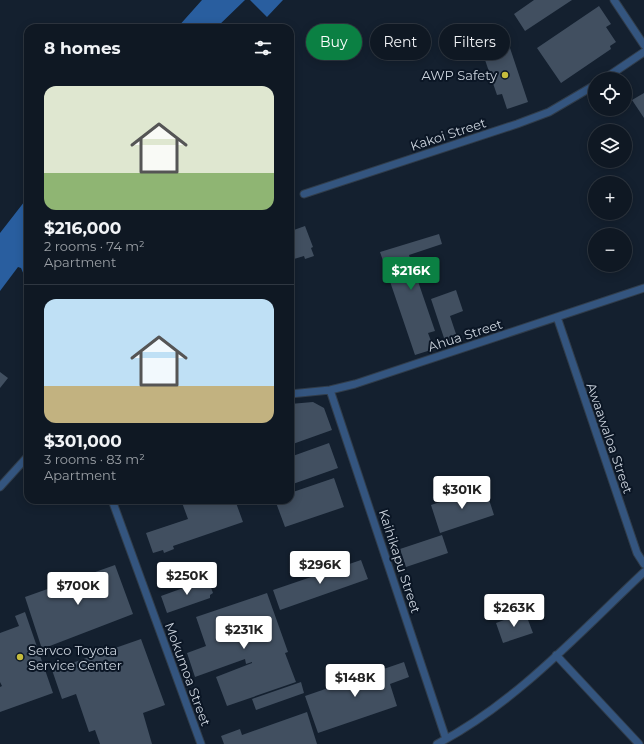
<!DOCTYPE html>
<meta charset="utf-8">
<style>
:root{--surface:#0f1823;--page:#18212b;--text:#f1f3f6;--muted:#9ba0a6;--line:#2f3741;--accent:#0b8043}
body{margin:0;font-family:Montserrat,sans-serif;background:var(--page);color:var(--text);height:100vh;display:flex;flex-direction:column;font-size:15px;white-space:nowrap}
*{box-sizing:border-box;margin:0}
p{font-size:13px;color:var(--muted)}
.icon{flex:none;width:22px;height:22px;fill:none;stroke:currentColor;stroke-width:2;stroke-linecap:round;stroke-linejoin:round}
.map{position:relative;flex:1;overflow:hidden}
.details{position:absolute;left:24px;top:24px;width:270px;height:480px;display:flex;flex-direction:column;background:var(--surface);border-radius:12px;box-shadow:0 2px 10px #0003,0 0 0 1px var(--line)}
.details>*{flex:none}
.hud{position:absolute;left:306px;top:24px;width:278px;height:36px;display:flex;gap:8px}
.controls{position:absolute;left:588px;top:72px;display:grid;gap:8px}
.controls a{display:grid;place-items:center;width:44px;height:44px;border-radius:50%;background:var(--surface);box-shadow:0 2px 10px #0003,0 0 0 1px var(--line);font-size:20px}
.price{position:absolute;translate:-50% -34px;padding:0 9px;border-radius:4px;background:#fff;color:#222;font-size:13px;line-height:26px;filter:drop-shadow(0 1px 2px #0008)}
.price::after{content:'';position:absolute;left:50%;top:24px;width:12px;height:9px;margin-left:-6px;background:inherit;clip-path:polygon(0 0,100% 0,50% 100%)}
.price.on{background:var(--accent);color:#fff}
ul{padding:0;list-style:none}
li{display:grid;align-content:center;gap:8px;height:212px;padding:0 20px}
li+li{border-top:1px solid var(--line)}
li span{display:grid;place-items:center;height:124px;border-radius:12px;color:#555}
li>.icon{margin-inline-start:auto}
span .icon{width:72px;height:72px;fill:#fffc;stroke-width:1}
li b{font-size:17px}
h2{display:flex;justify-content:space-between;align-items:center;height:48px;padding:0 20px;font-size:17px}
.tag{padding:0 14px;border-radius:18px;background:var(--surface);box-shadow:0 2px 10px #0003,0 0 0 1px var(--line);font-size:14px;line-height:36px}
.tag.on{background:var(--accent);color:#fff}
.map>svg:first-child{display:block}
.water{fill:#295e9f}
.building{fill:#414f60}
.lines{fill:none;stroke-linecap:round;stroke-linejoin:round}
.street-casing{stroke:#313d4b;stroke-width:9}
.street{stroke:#34557f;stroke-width:7}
.poi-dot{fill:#c5bc3d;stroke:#0b1625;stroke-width:1.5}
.labels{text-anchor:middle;stroke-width:4;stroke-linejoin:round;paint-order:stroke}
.poi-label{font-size:13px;fill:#cbd3dd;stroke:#0b1625;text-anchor:end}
.street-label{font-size:13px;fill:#cbd3dd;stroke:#0b1625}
</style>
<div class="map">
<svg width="644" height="744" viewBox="0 0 644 744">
<rect width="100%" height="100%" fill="#14202f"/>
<path class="water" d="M202,0h43l-29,28h-39z
M250,0h33l-16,17z
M28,197v79l-4,-1 -3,-7 -3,-1 -18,24v-58z"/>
<path class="building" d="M534,0h38l-47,31 -11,-17z
M599,6l12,18 -5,3 10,15 -6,4 1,3 -50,34 -24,-35z
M510,48l18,54 -21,7 -5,-15 -5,1 -13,-38z
M644,93v25l-12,-18z
M305,226l8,21 -2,1 3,8 -9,3 -1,-3 -10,3 -4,-6v-26l1,4z
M439,234l3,10 -33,11 26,76 -7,2 6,16 -19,6 -35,-103z
M456,290l7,21 -13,5 6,18 -3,1 2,6 -9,3 -15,-45z
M0,372l8,6 -8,10z
M313,402l11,6 8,22 -42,15v-41z
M329,443l9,25 -48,17v-28z
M334,478l10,29 -59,20 -10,-27h15v-7z
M485,487l9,28 -54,18 -9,-28z
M181,500h54l8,22 -70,24 1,3 -10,4 -1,-3 -10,3 -7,-20 42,-14z
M442,535l6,18 -42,14 -6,-18z
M361,560l7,19 -88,31 -7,-20z
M115,565l18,49 -91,35 -17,-52z
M208,579l5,14 -3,2v3l-43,15 -6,-17z
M267,593l21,59 -3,1 11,29 -69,24 -11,-29 36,-14v-1l-6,2 -1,-5 -50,18 -8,-24 19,-7 -10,-29z
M25,612l28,81 -53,19v-25l2,-1 -2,-4v-49l19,-7 -4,-10z
M525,612l8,21 -30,10 -7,-20z
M141,639l24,66 -22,8 9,31h-52l-5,-14 -6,2 -13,-38 -14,5 -10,-29z
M404,662l5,15 -19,7 7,22 -79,27 -13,-37z
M301,682l3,11 -48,17 -4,-11z
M307,712l10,32h-93l-3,-8 19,-7 2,6z"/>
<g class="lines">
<g class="street-casing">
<path id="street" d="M614,0l30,45
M604,79l40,-27
M304,194l213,-70 32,-12 46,-27
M557,317l80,236 7,11
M330,390l116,349
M290,394l40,-4 25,-6 289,-96
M0,487l28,-31
M112,500l89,244
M556,655l83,89
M437,744c80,-42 142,-111 207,-172"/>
</g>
<use href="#street" class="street"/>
</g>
<g class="poi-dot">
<circle cx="505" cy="75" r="4"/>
<circle cx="20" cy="657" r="4"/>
</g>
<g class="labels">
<g class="poi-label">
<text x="497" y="80">AWP Safety</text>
<text x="28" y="655" text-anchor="start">Servco Toyota<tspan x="28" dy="15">Service Center</tspan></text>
</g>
<g class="street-label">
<text transform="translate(448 134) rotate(-18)" y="5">Kakoi Street</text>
<text transform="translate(465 335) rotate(-18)" y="5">Ahua Street</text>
<text transform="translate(610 438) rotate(71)" y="5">Awaawaloa Street</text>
<text transform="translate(400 561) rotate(72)" y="5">Kaihikapu Street</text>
<text transform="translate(188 674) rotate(70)" y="5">Mokumoa Street</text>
</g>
</g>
</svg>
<div class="controls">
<a><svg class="icon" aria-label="locate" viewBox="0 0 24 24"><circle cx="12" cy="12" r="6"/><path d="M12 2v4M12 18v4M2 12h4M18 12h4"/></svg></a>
<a><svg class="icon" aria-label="layers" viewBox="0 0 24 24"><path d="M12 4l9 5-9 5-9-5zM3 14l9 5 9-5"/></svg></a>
<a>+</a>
<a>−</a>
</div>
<b class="price on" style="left:411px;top:291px">$216K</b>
<b class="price" style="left:462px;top:510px">$301K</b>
<b class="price" style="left:320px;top:585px">$296K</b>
<b class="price" style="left:187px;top:596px">$250K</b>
<b class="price" style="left:78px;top:606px">$700K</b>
<b class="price" style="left:514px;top:628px">$263K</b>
<b class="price" style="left:244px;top:650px">$231K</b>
<b class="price" style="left:355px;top:698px">$148K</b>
<div class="hud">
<a class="tag on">Buy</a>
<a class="tag">Rent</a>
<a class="tag">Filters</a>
</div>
<section class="details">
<h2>8 homes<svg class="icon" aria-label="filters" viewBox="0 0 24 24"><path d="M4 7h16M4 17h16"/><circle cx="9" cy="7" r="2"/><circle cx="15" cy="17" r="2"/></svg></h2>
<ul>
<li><span style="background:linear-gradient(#dfe7d0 70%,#8fb573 0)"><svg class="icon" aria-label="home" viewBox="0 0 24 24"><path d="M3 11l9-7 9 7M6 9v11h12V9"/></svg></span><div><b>$216,000</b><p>2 rooms · 74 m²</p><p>Apartment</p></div></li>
<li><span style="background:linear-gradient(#bfe0f5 70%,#c2b280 0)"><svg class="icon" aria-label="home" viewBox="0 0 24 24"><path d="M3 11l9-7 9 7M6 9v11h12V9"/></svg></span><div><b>$301,000</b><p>3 rooms · 83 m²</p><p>Apartment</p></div></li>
</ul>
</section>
</div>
